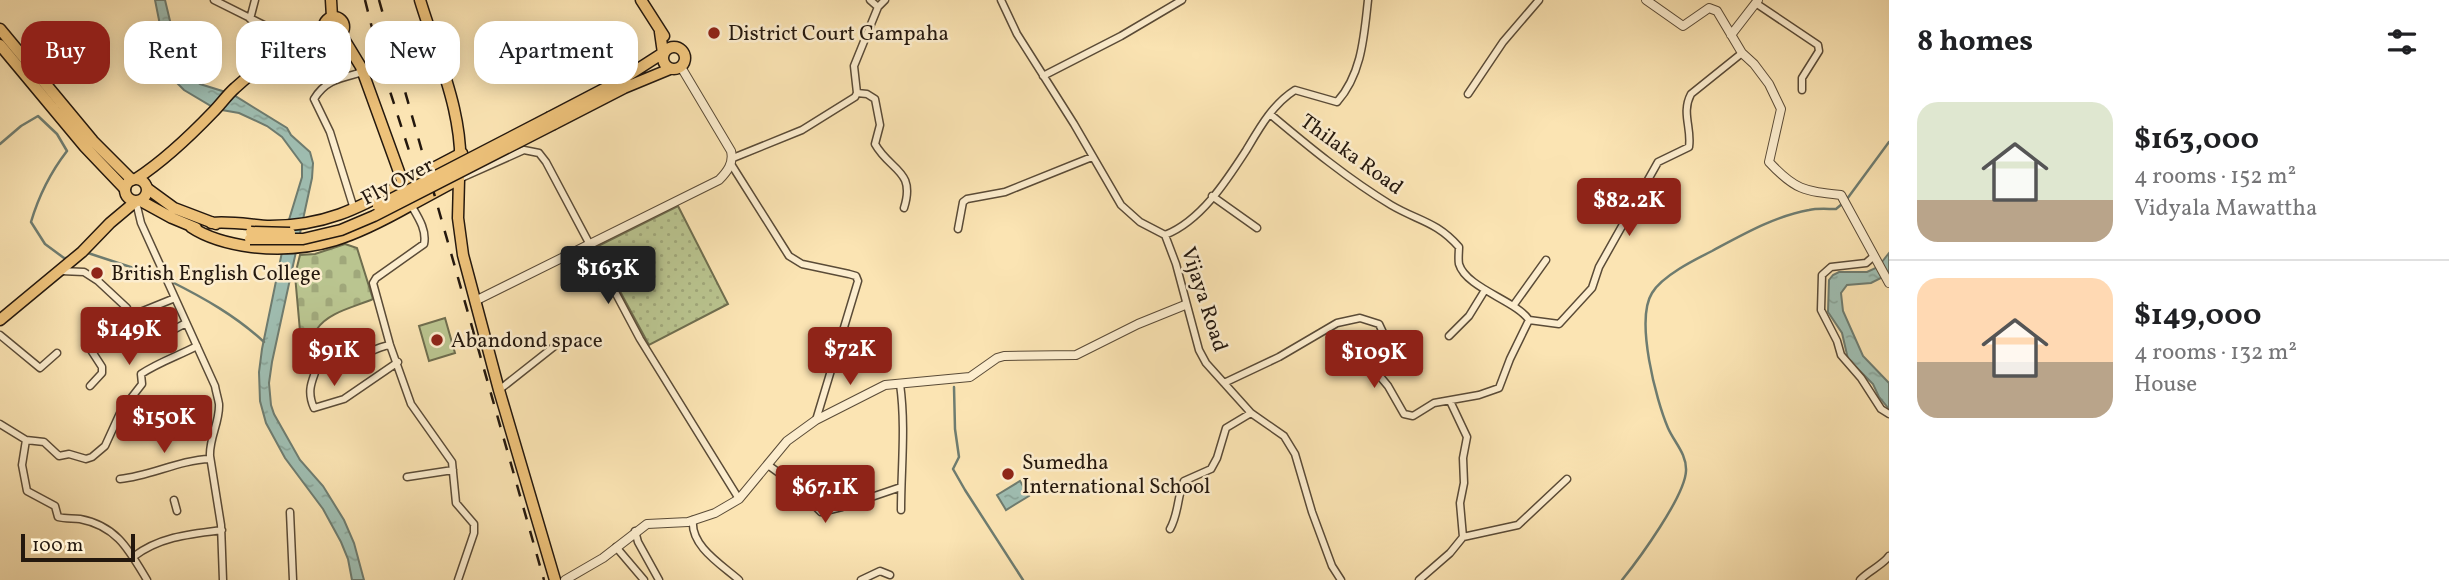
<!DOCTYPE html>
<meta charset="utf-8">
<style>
:root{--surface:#fff;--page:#f6f6f6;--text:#202124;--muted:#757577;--line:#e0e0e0;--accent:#8f2418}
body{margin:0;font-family:Vollkorn,serif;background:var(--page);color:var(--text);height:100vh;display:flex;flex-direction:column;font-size:26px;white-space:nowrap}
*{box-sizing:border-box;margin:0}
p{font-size:23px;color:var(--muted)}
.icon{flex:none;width:38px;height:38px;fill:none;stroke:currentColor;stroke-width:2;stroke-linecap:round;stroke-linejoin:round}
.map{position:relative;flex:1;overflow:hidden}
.sheet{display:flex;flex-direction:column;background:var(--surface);width:560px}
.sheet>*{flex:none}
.banner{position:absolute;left:21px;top:21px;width:665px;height:63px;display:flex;gap:14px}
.scale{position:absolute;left:21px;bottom:18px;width:114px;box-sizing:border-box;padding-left:7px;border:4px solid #24180e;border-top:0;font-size:19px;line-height:24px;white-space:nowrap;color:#24180e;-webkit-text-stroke:5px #fcedce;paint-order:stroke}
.price{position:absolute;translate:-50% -60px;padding:0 16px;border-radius:7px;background:var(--accent);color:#fff;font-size:23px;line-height:46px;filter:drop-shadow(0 2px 4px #0008)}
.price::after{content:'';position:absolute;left:50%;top:42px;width:21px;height:16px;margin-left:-10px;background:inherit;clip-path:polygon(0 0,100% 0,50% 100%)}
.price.current{background:#222;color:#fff}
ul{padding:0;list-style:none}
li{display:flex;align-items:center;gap:21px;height:175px;padding:0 28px}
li+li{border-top:2px solid var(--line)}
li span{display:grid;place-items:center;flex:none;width:196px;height:140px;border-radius:21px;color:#555}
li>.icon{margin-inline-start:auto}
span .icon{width:84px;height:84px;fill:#fffc;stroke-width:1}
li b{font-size:30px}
h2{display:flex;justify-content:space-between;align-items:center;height:84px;padding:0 28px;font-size:30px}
.chip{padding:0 24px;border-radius:21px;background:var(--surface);box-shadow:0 4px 18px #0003;font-size:24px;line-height:63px}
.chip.current{background:var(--accent);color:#fff}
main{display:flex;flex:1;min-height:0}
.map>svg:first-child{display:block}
.cemetery{fill:url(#cemetery-stones);stroke:#6f6e4f;stroke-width:2}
.park{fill:url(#park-dots);stroke:#6f6e4f;stroke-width:2}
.garden{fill:#bac590;stroke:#6f6e4f;stroke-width:2}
.water{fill:url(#water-ripples);stroke:#6e7c70;stroke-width:2}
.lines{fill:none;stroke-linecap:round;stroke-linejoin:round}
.stream{stroke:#6e7c70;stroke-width:2.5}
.minor-casing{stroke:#5a4b37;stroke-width:9}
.tertiary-casing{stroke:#5a4b37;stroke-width:10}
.primary-casing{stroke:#24180e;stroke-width:13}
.trunk-casing{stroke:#24180e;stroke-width:13}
.minor{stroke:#fcedce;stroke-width:6}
.tertiary{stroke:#fcedce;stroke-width:8}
.primary{stroke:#eec27a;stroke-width:10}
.trunk{stroke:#eec27a;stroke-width:10}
.rail{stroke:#24180e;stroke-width:2.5;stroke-dasharray:12 12;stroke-linecap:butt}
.primary-bridge-casing{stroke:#24180e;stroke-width:13;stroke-linecap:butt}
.primary-bridge{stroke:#eec27a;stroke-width:10}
.poi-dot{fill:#8f2418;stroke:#fcedce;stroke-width:2.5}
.labels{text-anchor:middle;stroke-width:5;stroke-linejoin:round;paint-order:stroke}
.poi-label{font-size:21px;fill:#24180e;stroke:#fcedce;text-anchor:start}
.street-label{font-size:21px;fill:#24180e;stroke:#fcedce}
</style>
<main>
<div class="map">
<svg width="1889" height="580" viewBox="0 0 1889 580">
<defs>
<pattern id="cemetery-stones" width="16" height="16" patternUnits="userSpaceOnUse" patternTransform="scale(1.75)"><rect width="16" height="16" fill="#bac590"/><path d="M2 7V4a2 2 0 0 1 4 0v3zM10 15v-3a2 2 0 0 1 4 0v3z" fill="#a0a87b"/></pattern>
<pattern id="park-dots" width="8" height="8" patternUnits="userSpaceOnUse" patternTransform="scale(1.75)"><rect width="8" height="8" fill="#bac590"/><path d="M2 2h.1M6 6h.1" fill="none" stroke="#a0a87b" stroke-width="1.8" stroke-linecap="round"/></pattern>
<pattern id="water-ripples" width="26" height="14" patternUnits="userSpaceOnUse" patternTransform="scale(1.75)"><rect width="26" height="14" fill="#9fbeb2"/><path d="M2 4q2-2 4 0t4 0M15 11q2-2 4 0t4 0" fill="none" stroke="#89a398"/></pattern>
</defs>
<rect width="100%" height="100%" fill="#fbe4b3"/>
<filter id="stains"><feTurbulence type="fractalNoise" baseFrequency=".00286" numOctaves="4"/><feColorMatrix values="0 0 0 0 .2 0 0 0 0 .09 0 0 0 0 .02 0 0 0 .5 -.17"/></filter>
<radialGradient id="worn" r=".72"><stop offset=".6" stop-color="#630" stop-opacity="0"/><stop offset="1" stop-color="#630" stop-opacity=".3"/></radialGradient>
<path class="cemetery" d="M345,244l12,4 16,51c-18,8 -45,13 -56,30l-13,4 -4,-2 -5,-56 5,-20 15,-1z"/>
<path class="park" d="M678,206l50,98 -79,41 -53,-98z"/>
<path class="garden" d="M445,318l10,35 -26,8 -10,-35z"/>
<path class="water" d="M155,0h10l12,50 8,22 15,12 32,10 55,34 4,7 19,17 3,11 -1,15 -40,184 -3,21 2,22 3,9 26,46 23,26 21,34 10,23 10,37h-12l-4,-21 -7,-17 -18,-33 -38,-51 -19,-35 -6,-22 -1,-29 3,-23 26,-126 14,-46v-13l-20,-27 -15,-11 -28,-13 -23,-4 -32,-19 -9,-9 -13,-46z
M1889,253v21l-18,9 -24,2 -6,8 2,18 20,45 26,27v26l-10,-12 -6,-13 -25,-25 -6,-26 -14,-21 1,-32 4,-5 6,-3h28l11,-5z
M1020,481l9,15 -23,14 -9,-15z"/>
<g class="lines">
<path class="stream" d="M0,144l21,-18 17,-10 19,18 10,17c-17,22 -28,44 -36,71l14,22 19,14h3
M1847,199l42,-57
M88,253l76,25
M170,281c34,17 66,35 94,61
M954,387l1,42 4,28 -6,12 12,21 58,90
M1622,580c17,-21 63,-84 64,-109 1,-17 -12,-29 -18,-43 -12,-28 -33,-108 -16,-135 10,-17 42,-33 60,-42 30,-16 63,-35 97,-41 8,-2 18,-1 27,-1l6,-5"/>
<g class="minor-casing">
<path id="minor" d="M214,0l84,42
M870,0l8,7
M1001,0l16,34 57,90 47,81 19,17 25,13 11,29 23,86 7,13 45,50 33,23 11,18 17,58 20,54 9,14
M1757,4l61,41 1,6 -17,27v12
M250,19l5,-19
M1043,76l78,-40 61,-36
M857,93l10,1 8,5 5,26 -5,19c15,27 41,26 29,64
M857,93l-3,-27 24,-59 7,-7
M1468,94l35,-52 36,-42
M733,158l69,-28 53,-33 2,-4
M731,164l58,92 13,8 47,10 7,2 2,5 -42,139
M459,179l65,-29 15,3 7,9 94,177 99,160
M1212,196l45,32
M136,202l5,21 74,163c1,6 3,12 4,18 1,18 -10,34 -9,52l11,69 2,55
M411,205c7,12 16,25 13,39l-48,34 -3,5 17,62 21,59 41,58 4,41 18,21v9l-16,47
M354,209l-24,-77 -16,-33c12,-20 28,-21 49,-27
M958,229l5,-27 4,-3 38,-7 87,-35
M1165,235c36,-14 62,-55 82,-86 13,-22 26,-45 48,-59l42,12c25,-28 27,-66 31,-102
M1874,256l-8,7 -35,4 -9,8 -1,35 16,31 4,14 20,23 20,31 8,5
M61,271l23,1 14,9 29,27v4l-35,32 -1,6 11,17v6l-12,13
M1513,306l33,-46
M143,311l32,-13
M1529,320l30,4 33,-36 7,-21 59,-105 31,-15c3,-19 -8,-34 2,-53l51,-41
M317,334l-4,3c2,6 6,8 6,15 1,22 -16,31 -5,56l30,-9 54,-37
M0,335l40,33 17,-15
M1449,336l20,-20 16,-26
M156,339l30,-16
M318,361c10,-1 28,0 34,-2 14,-4 24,-12 38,-14
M1224,383l55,-26 58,-34 23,-5 19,6 7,15 -8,35 10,12 16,28 9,2 21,-13 45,-8 20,-7 11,-29 19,-39c-12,-19 -63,-32 -70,-56 -1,-5 0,-12 0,-17 -23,-26 -41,-26 -68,-42 -43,-26 -83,-59 -121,-91
M900,384c6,43 1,84 1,126
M499,390l57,-45
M1450,401l17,36 -4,21 1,25 -4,20 3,34
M0,424l26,16 -4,25 5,26 28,15 3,11c7,2 15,1 22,2 37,7 49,31 67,61
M26,440l18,2 15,14 10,-2 17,5 6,-2 13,-11 16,-35 21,-27 -1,-10c18,-12 37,-18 56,-28
M768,465l18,13 35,34 21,-5 59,-20
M407,477l46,-7
M120,479c31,-3 59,-19 90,-20
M174,500l3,11
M290,512l3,68
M693,520c-3,26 29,45 46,60
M1170,529c9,-16 7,-32 14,-48l27,-12 6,-11 9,-30 25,-15
M635,531l3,11 21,38
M616,547l28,33
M133,557c26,-20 56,-23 89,-27
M861,580l19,-9 10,4
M1419,580l31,-27 13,-16 55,-12 49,-46
M1860,580c8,-9 23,-15 29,-24"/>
</g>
<g class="tertiary-casing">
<path id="tertiary" d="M1646,0l37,26 26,-18 8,3 25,42 12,11 15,20 12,25 -12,53c26,28 35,29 72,33l48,88
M1731,35l27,-35
M475,301l244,-121c8,-8 15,-17 12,-29l-50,-84
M565,580l38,-22 44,-34 41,-2 27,-9 24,-14 48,-58 29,-21 69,-35 85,-8 27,-19 7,-2 72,-1 62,-31 47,-19"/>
</g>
<g class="primary-casing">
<path id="primary" d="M331,0l1,17
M641,0l23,36
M0,29l93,112 39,39
M0,45l85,102 40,42
M663 58a11 11 0 1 1 22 0a11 11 0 1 1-22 0Z
M550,117l71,-37 42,-27 -3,-21
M554,124l70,-36 46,-19
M459,179l-1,39 5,37 36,135 56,190
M148,189l26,19 42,16
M141,201l31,17 24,10
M211,223c20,-2 40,2 59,3 54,0 87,-17 133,-42
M191,227c18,12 39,17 61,20 64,7 104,-11 159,-42"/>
</g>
<g class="trunk-casing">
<path id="trunk" d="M324 27a10 10 0 1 1 20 0a10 10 0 1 1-20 0Z
M341,34l20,33 50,138 48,-26c8,-58 -22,-123 -39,-179
M125 190a11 11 0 1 1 22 0a11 11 0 1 1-22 0Z
M136,179c29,-19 53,-42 77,-67 8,-8 14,-17 22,-24 27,-25 56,-43 90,-58
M403,184l59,-31
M0,320l82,-68 28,-29 25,-21"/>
</g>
<use href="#minor" class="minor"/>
<use href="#tertiary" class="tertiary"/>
<use href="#primary" class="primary"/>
<use href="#trunk" class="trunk"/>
<path class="rail" d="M365,0l15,60 32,100
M379,0l165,580"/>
<g class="primary-bridge-casing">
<path id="primary-bridge" d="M378,206l172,-89
M251,232l39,1
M250,239h53l38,-9 33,-14 180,-92"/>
</g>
<use href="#primary-bridge" class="primary-bridge"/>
</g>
<g class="poi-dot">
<circle cx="714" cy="33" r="7"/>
<circle cx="97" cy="273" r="7"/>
<circle cx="437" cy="340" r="7"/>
<circle cx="1008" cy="474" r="7"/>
</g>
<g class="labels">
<g class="poi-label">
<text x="728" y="40">District Court Gampaha</text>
<text x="111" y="280">British English College</text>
<text x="451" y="347">Abandond space</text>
<text x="1022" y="469">Sumedha<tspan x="1022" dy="24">International School</tspan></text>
</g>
<g class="street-label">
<text transform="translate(1352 154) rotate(36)" y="7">Thilaka Road</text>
<text transform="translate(397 181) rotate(-28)" y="7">Fly Over</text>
<text transform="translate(1205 299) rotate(72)" y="7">Vijaya Road</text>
</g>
</g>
<rect width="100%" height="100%" filter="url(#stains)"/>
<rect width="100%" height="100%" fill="url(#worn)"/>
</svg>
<div class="scale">100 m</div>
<b class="price" style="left:1629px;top:238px">$82.2K</b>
<b class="price current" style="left:608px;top:306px">$163K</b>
<b class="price" style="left:129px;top:367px">$149K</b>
<b class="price" style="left:850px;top:387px">$72K</b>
<b class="price" style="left:334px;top:388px">$91K</b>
<b class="price" style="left:1374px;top:390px">$109K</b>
<b class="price" style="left:164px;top:455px">$150K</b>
<b class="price" style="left:825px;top:525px">$67.1K</b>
<div class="banner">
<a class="chip current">Buy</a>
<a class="chip">Rent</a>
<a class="chip">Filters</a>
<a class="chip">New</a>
<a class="chip">Apartment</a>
</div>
</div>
<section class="sheet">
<h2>8 homes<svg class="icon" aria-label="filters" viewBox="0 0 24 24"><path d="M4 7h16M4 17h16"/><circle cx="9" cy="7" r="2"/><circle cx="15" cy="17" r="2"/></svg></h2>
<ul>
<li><span style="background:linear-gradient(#dfe7d0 70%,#b9a48a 0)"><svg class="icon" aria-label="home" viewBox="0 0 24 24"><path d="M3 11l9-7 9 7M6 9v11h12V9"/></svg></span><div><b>$163,000</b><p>4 rooms · 152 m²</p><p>Vidyala Mawattha</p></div></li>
<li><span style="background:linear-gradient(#ffd9b3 60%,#b9a48a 0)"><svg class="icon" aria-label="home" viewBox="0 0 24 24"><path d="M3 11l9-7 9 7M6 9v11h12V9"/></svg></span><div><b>$149,000</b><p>4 rooms · 132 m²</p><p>House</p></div></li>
</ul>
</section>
</main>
